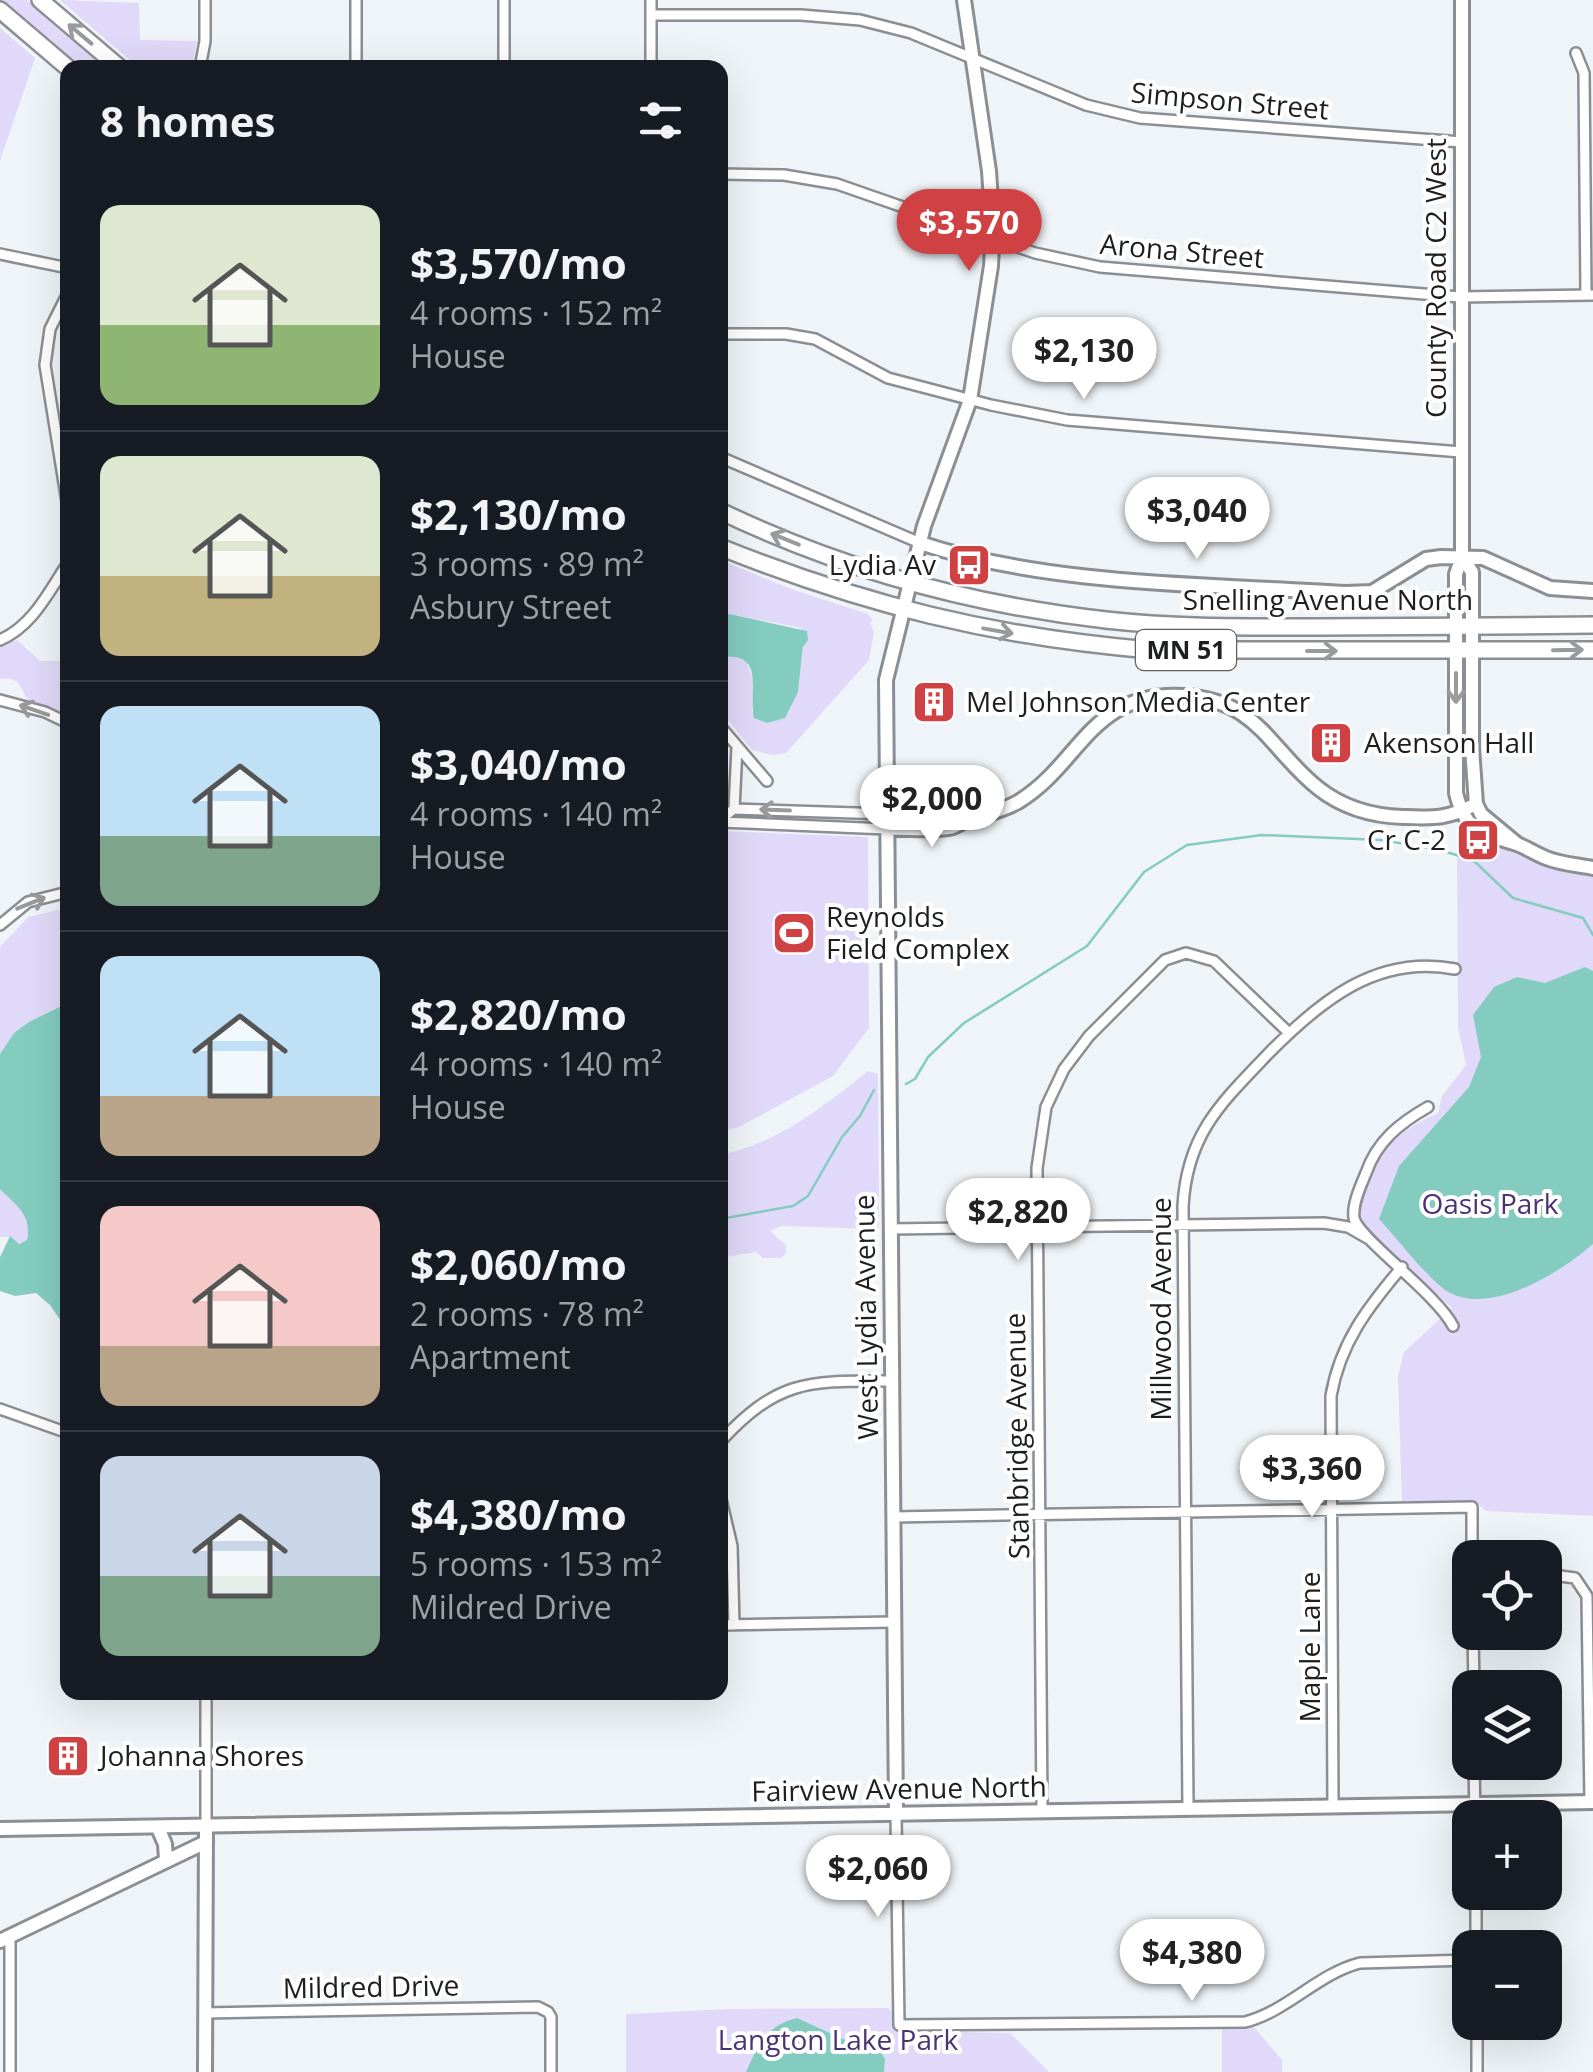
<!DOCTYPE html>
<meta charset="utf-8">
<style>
:root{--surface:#171b24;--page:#20242c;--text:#f1f3f6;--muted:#9ea1a6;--line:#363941;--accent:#d04144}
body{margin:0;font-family:"Open Sans",sans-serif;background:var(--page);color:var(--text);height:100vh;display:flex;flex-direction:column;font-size:38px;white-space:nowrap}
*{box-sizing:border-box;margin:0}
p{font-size:32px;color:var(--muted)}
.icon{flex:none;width:55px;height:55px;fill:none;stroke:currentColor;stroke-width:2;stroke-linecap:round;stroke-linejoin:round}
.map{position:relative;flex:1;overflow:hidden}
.drawer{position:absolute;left:60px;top:60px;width:668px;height:1640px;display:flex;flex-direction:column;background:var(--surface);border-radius:20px;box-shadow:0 10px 40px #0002}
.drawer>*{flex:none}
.fabs{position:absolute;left:1452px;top:1540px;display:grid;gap:20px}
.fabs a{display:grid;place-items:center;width:110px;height:110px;border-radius:20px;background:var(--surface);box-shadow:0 10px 40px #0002;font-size:50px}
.price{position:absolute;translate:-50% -85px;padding:0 22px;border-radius:35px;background:#fff;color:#222;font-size:32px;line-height:65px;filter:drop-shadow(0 2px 5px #0008)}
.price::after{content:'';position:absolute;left:50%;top:60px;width:30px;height:22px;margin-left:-15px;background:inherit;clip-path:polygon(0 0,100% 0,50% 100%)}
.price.active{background:var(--accent);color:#fff}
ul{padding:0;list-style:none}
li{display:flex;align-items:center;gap:30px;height:250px;padding:0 40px}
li+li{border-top:2px solid var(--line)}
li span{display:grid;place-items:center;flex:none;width:280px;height:200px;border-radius:20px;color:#555}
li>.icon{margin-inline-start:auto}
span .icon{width:120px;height:120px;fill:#fffc;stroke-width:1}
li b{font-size:42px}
h2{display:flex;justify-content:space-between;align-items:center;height:120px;padding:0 40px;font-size:42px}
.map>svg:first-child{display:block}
.green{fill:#e1d9f9}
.water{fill:#84ccc0}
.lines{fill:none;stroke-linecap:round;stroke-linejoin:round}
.stream{stroke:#84ccc0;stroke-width:2.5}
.street-casing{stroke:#8b8f93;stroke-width:14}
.secondary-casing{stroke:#8b8f93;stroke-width:18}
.highway-casing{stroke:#8b8f93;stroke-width:20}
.street{stroke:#fff;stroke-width:9}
.secondary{stroke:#fff;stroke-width:12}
.highway{stroke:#fff;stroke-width:15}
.oneway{stroke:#999a9b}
.labels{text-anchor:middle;stroke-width:8;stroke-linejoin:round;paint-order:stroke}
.shield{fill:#fff;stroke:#606263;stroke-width:2.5}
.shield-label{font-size:25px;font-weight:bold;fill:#1c1e20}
.street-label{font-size:28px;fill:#1c1e20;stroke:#fff}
.poi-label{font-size:28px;fill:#1c1e20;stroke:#fff;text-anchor:start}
.park-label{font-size:28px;fill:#493473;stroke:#fff}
</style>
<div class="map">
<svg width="1593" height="2072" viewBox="0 0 1593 2072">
<rect width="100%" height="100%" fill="#eff4f8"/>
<path class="green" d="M0,0h27l79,67h-26z
M60,0l79,3 1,37 57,1 -5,26h-54z
M0,28l35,30 -35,103z
M720,560l74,30 74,24 5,6 -3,3 4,9 -5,28 -83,93 -13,2 -21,-5 -32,-40v-53l15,-1 11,5 8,20 -2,31 46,-20 6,-47 -3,-17 -81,-16z
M17,640l23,21h27v56l-40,-18c-7,-14 -8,-22 -27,-20v-33z
M1457,829c47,12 87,45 136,47v640l-107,-5 -9,-8 -75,-1 -4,-126 6,-24 48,-44 -90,-81c-5,-16 -1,-24 5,-40 14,-43 31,-55 71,-74l4,-17 24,-31 -8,-38z
M720,831l148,6 1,191 -36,48 -94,51 -19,5z
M67,908v95c-29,12 -49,25 -67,51v-107l28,-30z
M868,1071l10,3 1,155 -98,-3 -11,5 16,14v8l-5,5h-18l-7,-6 -36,6v-103c57,-11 104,-49 148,-84z
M0,1189c16,17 32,25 27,51l-9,4 -9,-7h-9z
M888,2008l25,23 97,2 39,39h-423v-58l104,-5z
M1254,2027l28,33v12h-60v-43z"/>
<path class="water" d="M720,612l87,19 1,9 -5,7 -5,45 -13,26 -18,5 -13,-5c-6,-27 13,-66 -34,-61z
M1585,967l8,4v273c-32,28 -100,71 -143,49 -20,-11 -54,-56 -71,-74l20,-53 70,-79 12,-30 -8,-42 21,-28 23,-10 28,6z
M67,1003v327l-17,-25 -14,-12 -21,3 -15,-5v-34l10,-21 9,8 8,-4c5,-26 -11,-34 -27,-51v-135l14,-21 15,-11z
M797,2018l48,22 35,11 5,8 -1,13h-138c12,-27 21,-47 51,-54z"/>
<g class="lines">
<path class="stream" d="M906,1084l9,-5 13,-22 36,-34 123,-77 57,-74 43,-27 75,-10 119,5 55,9 37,11 40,38 70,20 10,17
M720,1219l73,-13 15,-10 34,-59 18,-21 14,-26"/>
<g class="street-casing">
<path id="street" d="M356,0v68
M504,0v68
M651,0v68
M651,15h150l59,5 51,13 175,72 54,13 322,24
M1576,53l8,20 2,222
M200,68l5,-27v-41
M720,174l64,1 53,9 198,69 65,14 360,30 133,-2
M0,254l68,14
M68,293l-18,36 -5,36 23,143
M720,334h66l29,5 73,39 103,27 76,15 394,32
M720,457l200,86
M0,640c33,-14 49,-49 68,-77
M0,700l45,12 23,11
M720,726l47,55
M734,809l3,-62
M720,820l14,-11 153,5
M720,822l167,7
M0,925l28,-23 40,-10
M1428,1107c-28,16 -51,34 -62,66 -5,12 -14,31 -12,45 3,19 83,76 99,108
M890,1229l434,-6 24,4 21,12
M0,1409l68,24
M720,1442c59,-64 90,-61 172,-61
M720,1495l12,51 2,79
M893,1517l579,-10v51
M1545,1574l30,4 12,18 3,206
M720,1625l174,-3
M1473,1632l1,56
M1474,1762l1,56
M1333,1807l-2,-411c9,-53 37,-89 71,-129
M1188,1809l-5,-603c4,-71 37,-102 84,-151 52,-53 109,-101 188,-86
M1042,1811l-5,-643 9,-61 18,-38 25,-33 76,-76 21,-7 28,8 75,72
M896,1814l3,211 346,-3c43,-11 72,-48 115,-59l110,-3
M206,1828v-136
M1476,1892v56
M10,1937v135
M205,2013l333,-6 10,5 3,5v55
M1477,2022v50"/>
</g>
<g class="secondary-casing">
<path id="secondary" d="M1462,0v557l-6,17v219c10,41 27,40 61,51 10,4 19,10 29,14 15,6 32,7 47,10
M920,543c130,43 288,41 426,50l26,-1 54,-33 15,-2 42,1 67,30 43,3
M1462,557l10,15v176l4,56 5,10 35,29
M887,814l66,3 8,5
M887,829c20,-1 41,2 61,-1 7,0 12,-6 20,-8 17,-6 34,-9 50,-18 64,-39 72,-112 167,-106 74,5 84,53 133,92 25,20 54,28 85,29 31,1 44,2 73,-13
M896,1814l-10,-1134 38,-154 46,-126 21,-134 2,-37 -4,-58 -25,-171
M158,1828l7,16 1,16
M0,1829l1593,-27
M0,1941l206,-99
M205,2072l1,-244"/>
</g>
<g class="highway-casing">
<path id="highway" d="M40,0l80,68
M0,10l68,58
M720,511c121,58 253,94 386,109 71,8 142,7 213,7 91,0 183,-1 274,-2
M720,547c144,58 275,90 430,103h443"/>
</g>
<use href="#street" class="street"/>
<use href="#secondary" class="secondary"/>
<use href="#highway" class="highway"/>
</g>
<defs><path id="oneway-shaft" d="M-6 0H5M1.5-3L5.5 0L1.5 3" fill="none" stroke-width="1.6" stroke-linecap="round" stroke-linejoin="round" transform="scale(2.5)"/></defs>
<g class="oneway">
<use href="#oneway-shaft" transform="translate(80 34) rotate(-140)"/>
<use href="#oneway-shaft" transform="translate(785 539) rotate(-158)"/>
<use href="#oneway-shaft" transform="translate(998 631) rotate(10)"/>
<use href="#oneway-shaft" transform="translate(1568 650) rotate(-1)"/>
<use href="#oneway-shaft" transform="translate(1322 651)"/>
<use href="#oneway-shaft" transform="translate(1456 688) rotate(90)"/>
<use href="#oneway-shaft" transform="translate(34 710) rotate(-161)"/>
<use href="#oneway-shaft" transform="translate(775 810) rotate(-178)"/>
<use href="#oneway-shaft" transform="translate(31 903) rotate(-22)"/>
</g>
<defs>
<g id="bus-square" transform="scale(2.25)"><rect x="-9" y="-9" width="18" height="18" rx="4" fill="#d04144" stroke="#fff"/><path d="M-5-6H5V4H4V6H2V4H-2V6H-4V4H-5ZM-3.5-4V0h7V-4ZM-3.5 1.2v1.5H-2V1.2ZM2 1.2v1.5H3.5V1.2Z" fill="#fff"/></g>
<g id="building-square" transform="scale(2.25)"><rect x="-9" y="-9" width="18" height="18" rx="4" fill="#d04144" stroke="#fff"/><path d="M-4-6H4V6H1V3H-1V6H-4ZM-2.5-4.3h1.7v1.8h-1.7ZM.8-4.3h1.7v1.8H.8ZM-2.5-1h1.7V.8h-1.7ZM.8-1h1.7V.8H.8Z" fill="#fff"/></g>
<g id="stadium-square" transform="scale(2.25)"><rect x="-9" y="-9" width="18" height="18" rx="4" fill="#d04144" stroke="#fff"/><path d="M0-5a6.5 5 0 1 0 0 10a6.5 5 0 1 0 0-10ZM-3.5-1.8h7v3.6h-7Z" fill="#fff"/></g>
</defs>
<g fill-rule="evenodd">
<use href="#bus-square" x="969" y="565"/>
<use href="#building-square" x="934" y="702"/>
<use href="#building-square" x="1331" y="743"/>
<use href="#bus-square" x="1478" y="840"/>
<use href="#stadium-square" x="794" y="933"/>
<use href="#building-square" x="68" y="1756"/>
</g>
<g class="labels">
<rect class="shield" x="1136" y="630" width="100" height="40" rx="8"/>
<g class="shield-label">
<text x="1186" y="659">MN 51</text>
</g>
<g class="street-label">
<text transform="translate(1230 101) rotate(5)" y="10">Simpson Street</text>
<text transform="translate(1182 251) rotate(5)" y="10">Arona Street</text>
<text transform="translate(1436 278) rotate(-90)" y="10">County Road C2 West</text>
<text x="1328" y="610">Snelling Avenue North</text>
<text transform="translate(1161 1309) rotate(-90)" y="10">Millwood Avenue</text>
<text transform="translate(866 1317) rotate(-91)" y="10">West Lydia Avenue</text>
<text transform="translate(1017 1436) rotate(-91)" y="10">Stanbridge Avenue</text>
<text transform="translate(1310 1647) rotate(-90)" y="10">Maple Lane</text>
<text transform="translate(899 1789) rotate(-1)" y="10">Fairview Avenue North</text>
<text transform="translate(371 1987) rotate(-1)" y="10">Mildred Drive</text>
</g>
<g class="poi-label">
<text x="936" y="575" text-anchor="end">Lydia Av</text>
<text x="966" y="712">Mel Johnson Media Center</text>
<text x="1364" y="753">Akenson Hall</text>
<text x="1446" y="850" text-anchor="end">Cr C-2</text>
<text x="826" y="927">Reynolds<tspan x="826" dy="32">Field Complex</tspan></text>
<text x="100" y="1766">Johanna Shores</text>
</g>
<g class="park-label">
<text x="1490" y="1214">Oasis Park</text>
<text x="838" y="2050">Langton Lake Park</text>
</g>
</g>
</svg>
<div class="fabs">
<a><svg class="icon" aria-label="locate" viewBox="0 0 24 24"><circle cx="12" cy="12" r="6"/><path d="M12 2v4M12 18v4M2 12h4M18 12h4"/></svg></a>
<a><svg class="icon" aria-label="layers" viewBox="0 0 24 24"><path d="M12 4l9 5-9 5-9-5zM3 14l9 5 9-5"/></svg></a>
<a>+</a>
<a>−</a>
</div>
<b class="price active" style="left:969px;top:274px">$3,570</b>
<b class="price" style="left:1084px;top:402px">$2,130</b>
<b class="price" style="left:1197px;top:562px">$3,040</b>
<b class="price" style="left:932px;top:850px">$2,000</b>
<b class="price" style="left:1018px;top:1263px">$2,820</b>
<b class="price" style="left:1312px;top:1520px">$3,360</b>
<b class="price" style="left:878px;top:1920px">$2,060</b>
<b class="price" style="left:1192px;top:2004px">$4,380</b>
<section class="drawer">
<h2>8 homes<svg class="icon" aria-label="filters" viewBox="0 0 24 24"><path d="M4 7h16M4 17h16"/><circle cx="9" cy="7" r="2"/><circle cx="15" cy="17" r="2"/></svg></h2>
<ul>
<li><span style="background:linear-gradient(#dfe7d0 60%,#8fb573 0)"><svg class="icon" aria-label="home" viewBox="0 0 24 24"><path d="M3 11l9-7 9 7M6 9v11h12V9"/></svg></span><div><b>$3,570/mo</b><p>4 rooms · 152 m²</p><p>House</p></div></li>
<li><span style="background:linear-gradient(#dfe7d0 60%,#c2b280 0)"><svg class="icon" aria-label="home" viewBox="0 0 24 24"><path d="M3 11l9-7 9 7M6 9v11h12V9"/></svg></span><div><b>$2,130/mo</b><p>3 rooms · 89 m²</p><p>Asbury Street</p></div></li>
<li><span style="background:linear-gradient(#bfe0f5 65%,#7fa58c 0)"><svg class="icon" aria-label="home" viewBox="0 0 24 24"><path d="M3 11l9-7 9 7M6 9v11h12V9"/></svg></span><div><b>$3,040/mo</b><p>4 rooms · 140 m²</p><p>House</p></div></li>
<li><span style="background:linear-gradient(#bfe0f5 70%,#b9a48a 0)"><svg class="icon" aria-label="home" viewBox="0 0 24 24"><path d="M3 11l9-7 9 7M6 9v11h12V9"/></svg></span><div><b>$2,820/mo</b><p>4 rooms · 140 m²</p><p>House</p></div></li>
<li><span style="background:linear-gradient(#f6c9c9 70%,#b9a48a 0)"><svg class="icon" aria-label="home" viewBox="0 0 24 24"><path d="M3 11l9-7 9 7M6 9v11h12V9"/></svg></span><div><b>$2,060/mo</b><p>2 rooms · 78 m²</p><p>Apartment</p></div></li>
<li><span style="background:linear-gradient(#c9d6e8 60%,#7fa58c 0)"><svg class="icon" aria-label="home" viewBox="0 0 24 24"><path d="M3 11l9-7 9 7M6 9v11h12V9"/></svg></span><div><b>$4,380/mo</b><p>5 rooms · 153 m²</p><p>Mildred Drive</p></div></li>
</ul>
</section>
</div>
